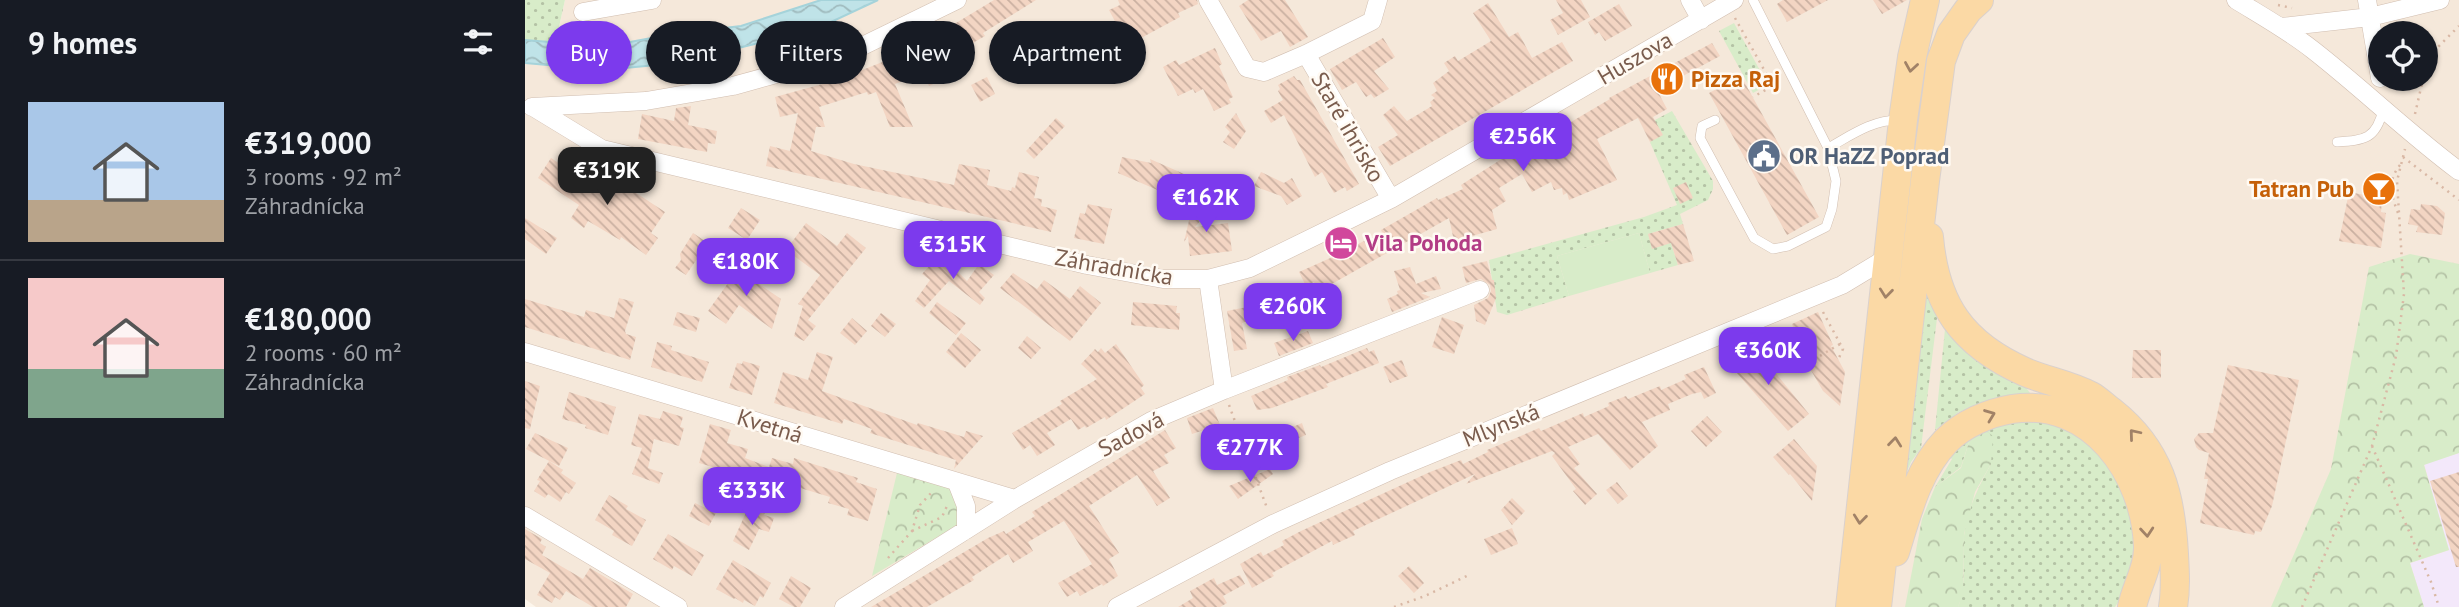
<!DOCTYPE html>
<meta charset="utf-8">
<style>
:root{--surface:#171b24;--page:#20242c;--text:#f1f3f6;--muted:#9ea1a6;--line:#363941;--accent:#7c3aed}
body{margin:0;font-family:"PT Sans",sans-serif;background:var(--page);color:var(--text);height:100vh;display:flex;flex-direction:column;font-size:26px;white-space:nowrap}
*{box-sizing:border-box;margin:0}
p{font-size:23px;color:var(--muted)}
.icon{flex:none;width:38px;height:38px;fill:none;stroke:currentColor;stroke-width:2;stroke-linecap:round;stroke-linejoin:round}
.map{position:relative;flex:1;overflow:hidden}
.sheet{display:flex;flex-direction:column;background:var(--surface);width:525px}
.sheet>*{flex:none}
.top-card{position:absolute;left:21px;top:21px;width:665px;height:63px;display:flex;gap:14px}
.tools{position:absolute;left:1843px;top:21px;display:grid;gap:14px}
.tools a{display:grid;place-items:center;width:70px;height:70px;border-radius:50%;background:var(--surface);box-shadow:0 2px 5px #0004;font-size:35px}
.price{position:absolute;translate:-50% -60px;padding:0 16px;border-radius:14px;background:var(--accent);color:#fff;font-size:23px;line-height:46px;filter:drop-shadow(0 2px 4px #0008)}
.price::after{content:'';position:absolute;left:50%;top:42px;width:21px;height:16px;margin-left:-10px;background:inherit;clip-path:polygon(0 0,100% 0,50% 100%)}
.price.active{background:#222;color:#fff}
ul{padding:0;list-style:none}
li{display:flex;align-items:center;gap:21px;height:175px;padding:0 28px}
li+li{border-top:2px solid var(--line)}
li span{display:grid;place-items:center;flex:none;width:196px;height:140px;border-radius:0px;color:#555}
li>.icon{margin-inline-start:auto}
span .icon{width:84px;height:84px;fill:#fffc;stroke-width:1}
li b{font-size:30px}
h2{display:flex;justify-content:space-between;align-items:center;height:84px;padding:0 28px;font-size:30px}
.chip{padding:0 24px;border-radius:32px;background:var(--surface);box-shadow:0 2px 5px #0004;font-size:24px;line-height:63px}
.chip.active{background:var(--accent);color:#fff}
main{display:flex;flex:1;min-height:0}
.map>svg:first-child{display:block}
.residential{fill:#f5e8da;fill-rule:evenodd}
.education{fill:#f3e8fa}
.grass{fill:url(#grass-dots)}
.forest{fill:url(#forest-crowns)}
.garden{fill:#d8ecc9}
.water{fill:url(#water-waves);stroke:#a5d3da;stroke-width:2}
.building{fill:url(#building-back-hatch)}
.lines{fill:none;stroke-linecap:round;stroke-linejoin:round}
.service-casing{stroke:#d1beb0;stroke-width:10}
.minor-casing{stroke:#d1beb0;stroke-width:19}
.primary-casing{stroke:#dad1cd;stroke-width:30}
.path{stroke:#d9b8a5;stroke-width:2.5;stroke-dasharray:2 5;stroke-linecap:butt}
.service{stroke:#fff;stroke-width:9}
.minor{stroke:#fff;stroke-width:18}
.primary{stroke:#fbd9a5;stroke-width:28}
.oneway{stroke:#a18267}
.labels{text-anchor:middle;stroke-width:5;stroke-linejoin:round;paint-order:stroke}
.street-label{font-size:23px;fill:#7a5c4d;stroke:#fffaf3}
.food-label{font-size:23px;font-weight:bold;fill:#c56008;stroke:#fffaf3;text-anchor:start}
.service-label{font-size:23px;font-weight:bold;fill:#4e5e75;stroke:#fffaf3;text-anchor:start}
.hotel-label{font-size:23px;font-weight:bold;fill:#b23c85;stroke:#fffaf3;text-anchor:start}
</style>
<main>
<section class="sheet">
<h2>9 homes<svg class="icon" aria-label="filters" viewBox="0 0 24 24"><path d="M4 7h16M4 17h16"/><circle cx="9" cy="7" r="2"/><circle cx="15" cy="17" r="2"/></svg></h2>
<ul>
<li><span style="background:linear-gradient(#a9c7e8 70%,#b9a48a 0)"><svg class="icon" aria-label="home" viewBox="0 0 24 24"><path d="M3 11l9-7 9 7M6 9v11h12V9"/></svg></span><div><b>€319,000</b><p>3 rooms · 92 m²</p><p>Záhradnícka</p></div></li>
<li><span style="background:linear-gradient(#f6c9c9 65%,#7fa58c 0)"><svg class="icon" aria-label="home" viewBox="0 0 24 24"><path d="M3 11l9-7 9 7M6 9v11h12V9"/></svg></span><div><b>€180,000</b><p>2 rooms · 60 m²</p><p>Záhradnícka</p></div></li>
</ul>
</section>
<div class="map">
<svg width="1934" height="607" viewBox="0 0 1934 607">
<defs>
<pattern id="grass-dots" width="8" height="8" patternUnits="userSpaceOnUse" patternTransform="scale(1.75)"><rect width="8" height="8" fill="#d8ecc9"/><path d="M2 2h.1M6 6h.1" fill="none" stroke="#b4c2a5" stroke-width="1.8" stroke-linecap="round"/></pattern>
<pattern id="forest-crowns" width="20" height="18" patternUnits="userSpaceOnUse" patternTransform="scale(1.75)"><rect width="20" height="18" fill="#d8ecc9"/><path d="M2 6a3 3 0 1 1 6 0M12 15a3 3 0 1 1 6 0" fill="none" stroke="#b4c2a5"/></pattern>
<pattern id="water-waves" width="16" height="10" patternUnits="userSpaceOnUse" patternTransform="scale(1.75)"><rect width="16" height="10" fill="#bfe3e8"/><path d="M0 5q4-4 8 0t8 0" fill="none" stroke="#a0bbbe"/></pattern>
<pattern id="building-back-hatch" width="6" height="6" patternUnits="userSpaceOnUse" patternTransform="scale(1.75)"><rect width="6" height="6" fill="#f3d5c3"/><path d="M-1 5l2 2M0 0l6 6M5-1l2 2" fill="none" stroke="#cab0a1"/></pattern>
</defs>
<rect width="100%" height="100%" fill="#fdf6ec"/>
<path class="residential" d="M40,0h1894v607h-1923l-11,-8v-537l32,-26zM1855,33h45v46h-45z"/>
<path class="education" d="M1934,453v154h-35l-14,-44 39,-13 -25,-86z"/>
<path class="grass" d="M0,0h40l-8,36 -32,26z
M1209,23l34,62 -15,8 -34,-62z
M1147,111l41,70v8l-5,11 -28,14 3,10 -35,10 23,9 7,22 -28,8 -11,-40 -82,23 12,40 -62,19 -10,-3 -8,-52 155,-43 33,-12 -27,-63 5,-22z
M1399,265l14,45 -17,138 -10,14 -12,28z
M1420,329l49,44 30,12 6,8 -30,5 -41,14 -24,18z
M1507,416l55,22 38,48 13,70 -7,27 -16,24h-157c9,-22 4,-47 6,-71 3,-26 14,-49 27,-72l-22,-22 -8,25 -26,20 17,-28 -5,-6 30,-23z"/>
<path class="forest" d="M1885,254l49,10v189l-35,12 25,85 -39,13 14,44h-153l60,-138 38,-202z
M1459,429l9,7 -2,28 -16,28 -11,42 -1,60 -5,13h-53l17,-88 13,-32 26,-19 8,-26z
M372,473l51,11 12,18 -1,22 -87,52z"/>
<path class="garden" d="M1114,233l11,40 -81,23 -12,-40z"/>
<path class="water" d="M296,0h57l-62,29 -139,34 -73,7 -79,-7v-23l37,3 68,-1 43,-8 68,-8z"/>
<path class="building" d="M469,0h42l-53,33 2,3 -21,12 -13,-22z
M593,0h79l1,4 -20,9 2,4 -50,27 -8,-17 -3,2 -10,-19 11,-5z
M723,0h37l23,37 -18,10 -9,-16 -20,10 -22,-35z
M1031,0h25l9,17 -32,18 -8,-15 13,-7z
M1258,0h45l-41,22 -10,-18z
M1348,0h34l-25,14z
M963,3l21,34 9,-5 14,26 30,-16 11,19 -183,105 -12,-19 20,-12 -15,-20 11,-9 13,15 25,-15 -2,-4 5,-4 -4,-3 6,-4 -4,-8 16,-12 -5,-8 11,-7 3,5 33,-20 -18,-28z
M1094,4l13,22 -27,15 -6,-9 -4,3 -7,-13z
M858,38l12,19 -21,14 15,18 -15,9 -3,-4 -5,3 -10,-15 -14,8 -12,-21z
M1187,43l8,13 -63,34 10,19 -14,8 10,18 -13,7 -12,-24 -41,21 20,41 -48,20 -2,-7 -4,2 -1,-7 -8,2 -3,-8 -19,10 -10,-18 -23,14 7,13 -14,9 5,19 -43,12 -5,-23 -119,67 1,3 -12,5 -5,-11 -8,4 -7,-14 47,-21 -1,-3 12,-6 1,2 24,-12 -1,-2 56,-32 1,2 25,-11 -2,-4 53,-34 22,-12 1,3 73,-43 -1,-1z
M690,48l7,16 -3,2 14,31 -4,2 2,4 -17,8 -11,-22 -8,4 -2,-4 -15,7 -15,-29 13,-7 3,5z
M412,49l13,27 -21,10 -6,-13 -28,11 18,43h-23l-14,-35 -8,3 -1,-3 -48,15 6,20h-9l-5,24 43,13 100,21 5,-21 31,6 -3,15 24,6 1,-4 3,1 4,-16 20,5 -5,21 8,1 -1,7 16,4 -6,22 -285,-66 4,-20 20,5 8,-38 -18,4 -5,-20 62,-17 48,-19 -1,-2 20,-8 4,12z
M769,76l3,4h3l59,104 -12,7 -2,-4 -11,6 -12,-21 -7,5 -31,-62 -13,8 -7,-12 19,-11 -5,-9 2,-2 -2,-4z
M1216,76l78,141 -32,18 -78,-142z
M462,77l8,17 -15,8 -9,-17z
M166,106l-3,19 29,6 -2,13 -7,-1 -1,9 -69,-13 4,-25 32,7 2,-13z
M711,113l10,18 -12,18 -11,-7 7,-10 -5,-5z
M531,118l9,8 -31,33 -8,-8z
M597,157l29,6 -1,-4 50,22 -10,23 -72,-31z
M26,158l51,34 10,-15 53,35 -14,21 7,5 -12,17 -25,-18 -1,3 -32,-19 -4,7 -13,-10 8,-13 -41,-27z
M736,172l23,11 8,-5 10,18 -15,9 -6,-9 -27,-10z
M1161,182l7,16 -13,6 -7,-16z
M1847,186l11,1 -2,25 5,1 -5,35 -42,-7 10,-49 21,4z
M669,199l17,9 -16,19 33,-4 4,28 -42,5 -2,-20 -4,6z
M563,204l24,5 -8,35 -30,-6 6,-25 5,1z
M1896,204l16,2 8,7 -3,22 -26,-3 2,-6 -10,-2 3,-15 9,1z
M216,208l19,12 -13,20 -19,-12z
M0,218l32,20 -11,16 -21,-15z
M281,223l31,23 10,-13 19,15 -58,72 8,6 -12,15 -10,-5 9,-30 -5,-2 22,-29 -34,-25z
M1158,224l11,37 -16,4 -7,-22 -19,6 -4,-15z
M168,233l15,10 -22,32 -11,-7 6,-8 -1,-6z
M415,254l27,27 12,-17 15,11 -15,17 6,6 -5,7 -31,-24 -25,27 -9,-7 15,-21 -8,-6z
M211,261l23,16 -3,5 25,17 -9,30 -33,-24 -13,19 -18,-13 23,-32 -5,-3z
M962,261l5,19h2l2,18 -11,27 -9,-4 -2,-16 14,-7 3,-7 -1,-6 -9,-6 -15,4 -4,-16z
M885,267l6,17 20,-8 5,13 -20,4 9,4 -38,15 -5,-13 11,-5 -1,-3 3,-1 -6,-19z
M488,273l24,16 7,-9 26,19 10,-13 21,17 -31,38 -70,-53z
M757,286l7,21 -47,16 5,26 -13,2 -7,-40 25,-5 -3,-10z
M94,298l15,4 -9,29 1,3 10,3 -6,23 -105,-33v-28l59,18 2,-7 28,8z
M412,302l29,21 -10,12 -27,-22z
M608,302l44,4 -1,7h4l-1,17 -48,-5z
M152,312l23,6 -4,14 -23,-7z
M1293,312l15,33 -2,1 14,26 -5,34 -17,-15 -18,-31 -2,1 -20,-24 11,-7 -2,-6z
M356,313l15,11 -11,13 -14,-11z
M917,317l22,8 -10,29 -22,-7z
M327,318l15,13 -12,14 -15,-12z
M783,331l5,12 -34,13 -5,-13z
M436,333l20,17 -16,18 -19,-16z
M502,336l14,12 -10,11 -13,-11z
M132,342l15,4 -1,4 38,12 -7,20 -51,-15z
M1226,343l58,71 -21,17 -61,-69z
M591,344l28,41 -3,3 4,6 -39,26 -1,-3 -19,11 -1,-2 -7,4 -7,-11 -24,14 8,12 -18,11 -7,-11 -7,5 -11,-17 50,-29 -2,-3 37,-22 -16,-15 14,-15 3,3 3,-4 4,5z
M842,348l2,4 5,-2 5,13 -53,21 2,3 -56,21 -15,2 -6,-14 37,-16 -1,-3 33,-12 1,2z
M1608,350h28v28h-29z
M292,352l16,5 -11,34 95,34 1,-2 46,14 2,-6 17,5 -29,33 2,-9 -86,-27 2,-4 -28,-10 -2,5 -68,-21 9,-31 25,8z
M877,360l6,16 -18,7 -7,-16z
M218,361l17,5 -8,29 -23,-7 8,-25 5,1z
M1703,365l71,15 -27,126 -11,26 -6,-1 -1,4 -54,-12 8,-44h-4l5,-26 -10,-3 -3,-3 -2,-8 5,-6h14z
M1179,367l12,26 -12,6 -3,-7 -9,2 -24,10 2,6 -28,12 16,24 -28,24 -32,-36 -30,13 12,17 -6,4 23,26 -12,11 -12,-14 3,-2 -24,-33 3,-3 -3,-2 -86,33 9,-10 -122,57 2,4 -22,10 -1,-4 -60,32 2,3 -22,12 -12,-24 21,-12 2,4 21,-11 -2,-4 19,-10 129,-59 31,-12 2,4 25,-12 -1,-2 29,-12 23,-10 2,3 42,-18 1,4 25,-11 -1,-3 18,-7 2,3 32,-13 1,4 25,-11 -2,-4z
M0,381l15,5 -10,43 -5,-1z
M44,392l47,15 -8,28 -23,-7 1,-3 -24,-6z
M688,408l7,17 -28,9 -5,-16z
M138,411l20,6 -3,10 4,1 -5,18 -25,-7 -6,29 15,5 -4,11 -27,-10 10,-26 -11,-3 8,-31 21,5z
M1182,416l15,16 -16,15 -15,-16z
M777,423l4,12 -20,8 -5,-11z
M185,424l21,6 -4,13 21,6 -3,9 24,9 3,-9 21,6 1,-6 64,20 -2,4 21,7 -9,32 -21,-6 2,-6 -21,-6 2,-6 -43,-13 -2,6 -21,-6 2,-5 -25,-8 -1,4 -41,-12z
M640,430l11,18 -12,7 5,8 -16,8 17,27 -13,8 -20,-31 -48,31 30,47 -10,6 9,17 -15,10 -1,-2 -22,12 -3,-5 -10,6 -9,-14 34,-19 -28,-43 -36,21 5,9 -20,12 -5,-9 -36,23 2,3 -47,27h-56l117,-69 16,-7 2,3 29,-18 -3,-4z
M10,433l33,15 -9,18 -33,-17z
M1269,439l23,27 -5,35 -22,-27 -1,1 -16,-18z
M24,461l14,9 -2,3 15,10 -7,11 -3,-2 -6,10 -12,-8 -3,4 -11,-7 6,-10 -3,-1z
M745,469l3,5 -35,25 -9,-13z
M1934,472v95h-3l-26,-86z
M1092,482l11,14 -10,8 -12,-14z
M84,495l19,11 -2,3 20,11 -14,26 -20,-11 2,-4 -19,-11z
M987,498l13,13 -13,14 -11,-15z
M170,503l21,10 -7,13 -20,-10z
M224,506l16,6 -1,3 10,3 -5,14 -10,-3 -10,21 -16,-9z
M987,528l6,16 -27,11 -7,-16z
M0,529l17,10 -2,4 6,4 -4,8 41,24 7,-11 43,26 -7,13h-33l-27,-16 -6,9 -5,-3 -3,6 -15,-8 13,-22 -25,-14z
M143,534l36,21 -12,21 -18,-10 -2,4 -19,-11z
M208,560l38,23 -8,15 -3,-2 -5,10 -11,-6 -1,3 -8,-5 -1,1 -18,-10z
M884,566l15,17 -10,10 -16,-17z
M715,575l5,9 -22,12 4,7 -7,4h-42l15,-9 -3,-7 24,-13 3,7z
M266,576l20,12 -11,19h-6l-15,-8z"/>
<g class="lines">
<g class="service-casing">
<path id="service" d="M1190,120l-13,6 -2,12 54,100 19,11 15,-3 38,-19 6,-18 4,-28 -8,-33 -75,-148
M1812,142c28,-2 39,-3 46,-32
M1303,148c22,-12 44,-28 70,-28"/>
</g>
<g class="minor-casing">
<path id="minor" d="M683,0l39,68 17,4 42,-18 66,-33 6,-21
M1165,0l11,20
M1711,0c26,16 53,31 77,50 50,39 95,83 146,121
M1842,0l13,78
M58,12l69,-12
M1756,27l89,-10 70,-17
M781,54l85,145
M7,107l114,-6 87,-15 109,-30 115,-56
M8,107l69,42 485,116 76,14h45l42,-11 141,-69 343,-199
M683,279l16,111
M0,352l490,147
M432,483l9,23v24
M0,516l153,91
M319,607l171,-108 136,-78 73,-31 256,-100
M592,607l156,-83 117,-53 452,-186 48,-29"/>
</g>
<g class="primary-casing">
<path id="primary" d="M1404,237c6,68 33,107 96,135 21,9 46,13 66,24 7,4 14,11 21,16 48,38 59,84 62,142 1,18 2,35 -1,53
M1370,552c12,-38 22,-81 51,-111 17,-17 42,-28 66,-32 80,-12 133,64 136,137 1,21 -12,41 -16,61
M1325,607l53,-487 9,-63 13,-57
M1352,607l48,-426 16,-120 10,-27 17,-24 11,-10"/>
</g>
<path class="path" d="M1753,5l14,3
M1210,18l36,64 -2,6 -16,9
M1900,71l12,-23 22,-22
M1890,114l8,-35
M1878,157l56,43
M1873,213c-7,-18 -11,-32 2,-48
M1298,312l20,37 -5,11
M1283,363l32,-19
M704,405l38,103
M1847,446l59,136 8,25
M387,531l30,-14 5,-11
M363,558l24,-27 8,-26 12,-13
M869,607l31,-11 46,-22
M1777,607l70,-161 24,-90 8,-62 -7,-113 8,-32"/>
<use href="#service" class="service"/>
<use href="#minor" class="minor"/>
<use href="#primary" class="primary"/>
</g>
<defs><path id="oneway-chevron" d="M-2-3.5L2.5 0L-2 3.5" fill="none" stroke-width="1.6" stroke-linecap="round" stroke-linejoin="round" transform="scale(1.75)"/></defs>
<g class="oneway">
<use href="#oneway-chevron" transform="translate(1386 67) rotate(99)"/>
<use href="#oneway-chevron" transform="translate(1361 293) rotate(96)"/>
<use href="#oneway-chevron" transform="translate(1465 415) rotate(-21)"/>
<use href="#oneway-chevron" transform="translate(1609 434) rotate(-130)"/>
<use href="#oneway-chevron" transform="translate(1370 442) rotate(-84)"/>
<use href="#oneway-chevron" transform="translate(1335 519) rotate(96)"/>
<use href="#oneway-chevron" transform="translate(1622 532) rotate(85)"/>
</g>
<defs>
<g id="restaurant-disc" transform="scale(1.75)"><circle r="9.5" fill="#e8710a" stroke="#fffaf3"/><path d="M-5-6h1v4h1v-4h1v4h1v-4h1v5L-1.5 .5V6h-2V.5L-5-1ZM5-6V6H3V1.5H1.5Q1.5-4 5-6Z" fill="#fff"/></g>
<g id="civic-disc" transform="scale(1.75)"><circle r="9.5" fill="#5c6f8a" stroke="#fffaf3"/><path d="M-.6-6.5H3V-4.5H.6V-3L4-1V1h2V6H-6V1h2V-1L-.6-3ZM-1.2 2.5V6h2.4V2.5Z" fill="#fff"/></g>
<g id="bar-disc" transform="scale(1.75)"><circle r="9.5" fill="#e8710a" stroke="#fffaf3"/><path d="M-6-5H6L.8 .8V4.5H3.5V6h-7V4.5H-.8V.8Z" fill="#fff"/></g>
<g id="hotel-disc" transform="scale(1.75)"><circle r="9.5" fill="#d1479c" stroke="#fffaf3"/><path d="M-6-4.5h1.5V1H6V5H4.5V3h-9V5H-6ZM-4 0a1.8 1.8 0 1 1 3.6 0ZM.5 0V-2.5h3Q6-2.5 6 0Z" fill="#fff"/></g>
</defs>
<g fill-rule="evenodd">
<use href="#restaurant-disc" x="1142" y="79"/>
<use href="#civic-disc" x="1239" y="156"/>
<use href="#bar-disc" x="1854" y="189"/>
<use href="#hotel-disc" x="816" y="243"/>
</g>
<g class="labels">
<g class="street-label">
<text transform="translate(1110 58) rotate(-30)" y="8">Huszova</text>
<text transform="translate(823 127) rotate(60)" y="8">Staré ihrisko</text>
<text transform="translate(589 267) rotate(10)" y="8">Záhradnícka</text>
<text transform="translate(976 425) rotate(-22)" y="8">Mlynská</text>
<text transform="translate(245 426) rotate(17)" y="8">Kvetná</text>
<text transform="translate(606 434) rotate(-28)" y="8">Sadová</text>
</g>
<g class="food-label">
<text x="1166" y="87">Pizza Raj</text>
<text x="1829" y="197" text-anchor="end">Tatran Pub</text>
</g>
<g class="service-label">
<text x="1264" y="164">OR HaZZ Poprad</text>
</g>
<g class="hotel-label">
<text x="840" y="251">Vila Pohoda</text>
</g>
</g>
</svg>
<div class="tools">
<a><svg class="icon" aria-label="locate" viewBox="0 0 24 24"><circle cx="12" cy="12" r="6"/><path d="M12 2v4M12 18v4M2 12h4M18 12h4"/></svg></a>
</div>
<b class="price" style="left:998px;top:173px">€256K</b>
<b class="price active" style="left:82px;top:207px">€319K</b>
<b class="price" style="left:681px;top:234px">€162K</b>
<b class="price" style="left:428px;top:281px">€315K</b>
<b class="price" style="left:221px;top:298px">€180K</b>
<b class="price" style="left:768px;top:343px">€260K</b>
<b class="price" style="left:1243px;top:387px">€360K</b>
<b class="price" style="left:725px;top:484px">€277K</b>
<b class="price" style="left:227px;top:527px">€333K</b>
<div class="top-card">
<a class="chip active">Buy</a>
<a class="chip">Rent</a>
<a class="chip">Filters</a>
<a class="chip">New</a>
<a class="chip">Apartment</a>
</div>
</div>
</main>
